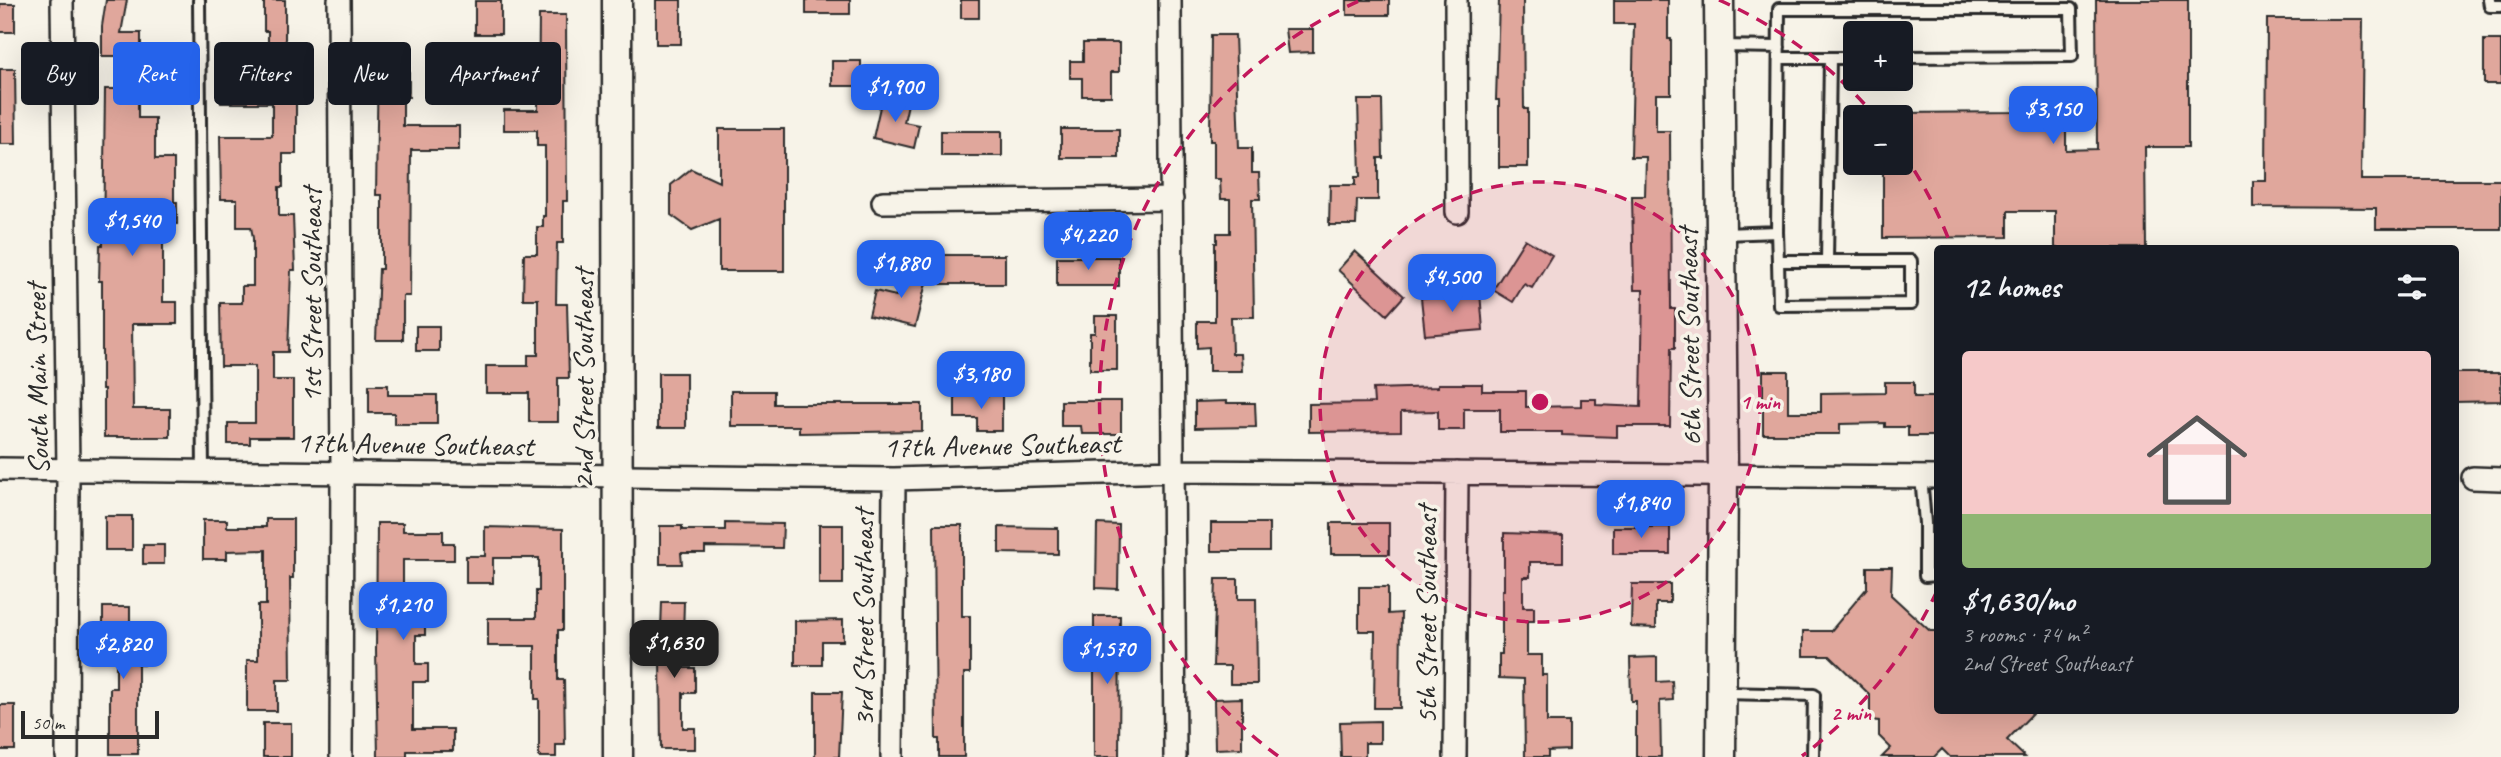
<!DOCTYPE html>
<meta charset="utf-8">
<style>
:root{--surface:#171b24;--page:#20242c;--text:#f1f3f6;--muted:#9ea1a6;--line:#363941;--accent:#2563eb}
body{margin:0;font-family:Caveat,sans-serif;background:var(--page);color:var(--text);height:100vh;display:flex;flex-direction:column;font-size:26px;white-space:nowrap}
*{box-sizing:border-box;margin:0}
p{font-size:23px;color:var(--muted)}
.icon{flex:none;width:38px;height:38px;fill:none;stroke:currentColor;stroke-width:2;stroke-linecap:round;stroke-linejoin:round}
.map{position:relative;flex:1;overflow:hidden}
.panel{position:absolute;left:1934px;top:245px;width:525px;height:469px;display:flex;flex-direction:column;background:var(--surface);border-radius:7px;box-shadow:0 7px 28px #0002}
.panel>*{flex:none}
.banner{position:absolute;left:21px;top:42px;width:665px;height:63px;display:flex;gap:14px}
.fabs{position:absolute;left:1843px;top:21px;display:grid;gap:14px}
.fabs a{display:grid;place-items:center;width:70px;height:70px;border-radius:7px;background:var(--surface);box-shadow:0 7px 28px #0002;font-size:35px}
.scale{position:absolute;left:21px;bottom:18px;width:138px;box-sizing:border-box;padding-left:7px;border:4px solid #2b2b2b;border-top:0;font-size:19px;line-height:24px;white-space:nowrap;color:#2b2b2b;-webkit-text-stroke:5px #f7f3e8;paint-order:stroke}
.price{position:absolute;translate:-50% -60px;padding:0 16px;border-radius:14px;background:var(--accent);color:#fff;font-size:23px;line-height:46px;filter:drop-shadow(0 2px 4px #0008)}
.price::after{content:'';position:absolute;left:50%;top:42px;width:21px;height:16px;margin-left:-10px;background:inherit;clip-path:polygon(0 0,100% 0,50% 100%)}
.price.on{background:#222;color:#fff}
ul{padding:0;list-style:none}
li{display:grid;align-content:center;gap:14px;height:371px;padding:0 28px}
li+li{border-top:2px solid var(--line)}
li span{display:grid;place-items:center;height:217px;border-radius:7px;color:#555}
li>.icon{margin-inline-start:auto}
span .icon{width:126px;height:126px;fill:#fffc;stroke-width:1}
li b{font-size:30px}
h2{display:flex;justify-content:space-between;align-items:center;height:84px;padding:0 28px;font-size:30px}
.pill{padding:0 24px;border-radius:7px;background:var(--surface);box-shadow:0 7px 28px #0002;font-size:24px;line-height:63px}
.pill.on{background:var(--accent);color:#fff}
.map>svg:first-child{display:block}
.building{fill:#e0a79c;stroke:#2b2b2b;stroke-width:2}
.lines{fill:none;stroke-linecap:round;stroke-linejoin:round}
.lane-casing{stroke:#2b2b2b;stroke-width:16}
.street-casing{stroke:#2b2b2b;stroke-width:26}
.secondary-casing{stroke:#2b2b2b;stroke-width:33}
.lane{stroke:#f7f3e8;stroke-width:10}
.street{stroke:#f7f3e8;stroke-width:21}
.secondary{stroke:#f7f3e8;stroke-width:28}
.ring{fill:none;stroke:#c2185b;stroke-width:3.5;stroke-dasharray:12 9}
.labels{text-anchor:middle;stroke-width:7;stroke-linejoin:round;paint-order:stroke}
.street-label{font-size:30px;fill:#2b2b2b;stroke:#f7f3e8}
.centre{fill:#c2185b;stroke:#f7f3e8;stroke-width:3.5}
.ring-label{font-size:21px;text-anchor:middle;font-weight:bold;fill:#c2185b;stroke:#f7f3e8;stroke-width:7;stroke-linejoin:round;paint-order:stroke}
</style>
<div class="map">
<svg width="2501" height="757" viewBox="0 0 2501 757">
<rect width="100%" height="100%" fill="#f7f3e8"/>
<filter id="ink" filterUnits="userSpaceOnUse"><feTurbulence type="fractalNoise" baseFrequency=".0143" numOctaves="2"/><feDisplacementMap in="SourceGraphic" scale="14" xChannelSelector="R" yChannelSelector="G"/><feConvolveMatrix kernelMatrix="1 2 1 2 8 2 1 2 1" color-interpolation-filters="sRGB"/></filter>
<g filter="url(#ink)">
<path class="building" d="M106,0h21l-6,33h20v23h-39v-30z
M264,0h21v45h11v109h-13v33h-4v29h14l2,54h-4l-3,82h-15v28h20v57h-43v7h-22v-21h27v-57h-34l-1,-63h22v-17h11v-48l-2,-11h-14v-28h-16l-1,-63h52v-33h-51v-22h47v-50h-4z
M656,0h25v44h-25z
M806,0h44v14h-44z
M961,0h18v18h-18z
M1347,0h42v15h-42z
M1499,0h24l1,109h4v58h-29v-67h-3z
M1614,0h54v39h3v55h-15v37h14l1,178h4v39h-4l-1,78h-53v11l-55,-2v-3h-62v-23h-36v21h-26v-19l-37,1v19l-92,1v-28l65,-1 -1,-14 65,-2v-3h44v7h44v16l55,-1v-7h15v6l45,2 2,-117h-9l-2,-94h13l1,-39h-15l3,-133h-20z
M2096,0h92v147h-43l1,101h-91v-37h-47v26l-125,1v-75h17v-50l114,-1v-5h16v-8h36v51l31,-1z
M475,1h26v33h-26z
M0,4h15v28h-15z
M539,15h27l1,186h-4v42h-6l-1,61h11l2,74h-11v44h-29v-29h-43v-27h42v-11h10v-56h-15l1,-45h13v-27h6v-11h2v-70h-8v-16h-33v-20h34z
M2267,19h96l-2,161h140v49h-125v-21l-123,-1v-26h13z
M1285,29h28v23l-25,1z
M1211,35h24l4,113h13v25h7l1,26h-8l2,118h-23l1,37h9l1,17h-33v-24l-12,1v-27h18v-78h2v-10h13v-34h-9l-1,-20h-6v-38h-4z
M2484,40h17v44h-17z
M1083,43h36v29h-8v24h-29v-18h-12v-17h13z
M378,54h31v43h-6v29h56v24h-48l-1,146h-7v44h-27l3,-71h3v-74h-6z
M832,61h29v25h-29z
M0,69h15l1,75h-16z
M105,89h33v29h17v41h19v43h3v22h-14v78h14v22h-45l1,85h37v28h-66v-48h-2v-108h-3l1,-36h3z
M882,98l26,6 -4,18 15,3 -5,23 -41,-10z
M1358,100h24l1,58h-5v42h-21l-1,25h-27l1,-40h25v-8h5z
M719,129h65v142h-65v-52l-27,11 -21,-15v-30l20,-16 28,13z
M1061,129h58v29h-58z
M941,131h61v25h-61z
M1525,239l27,16 -20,33 -8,-4 -11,18 -20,-12z
M1355,251l49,45 -17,19 -49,-45z
M941,255h64v29h-64z
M1057,257h62v29h-62z
M903,269l25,6 -13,52 -46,-11 6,-25 21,5z
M1480,292l3,38 -58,5 -4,-37z
M1095,316h22v54h-27v-37h5z
M416,326h23v25h-23z
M1763,371h25v41h33v-19l64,-1v-10h29v15h20v39h-26v-9h-23v-4l-45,1v10h-77z
M658,373h28v55h-28z
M2455,373h46v28l-46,1z
M369,385h19v10h49v29h-43v-11h-25z
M731,391h43v13h148v27l-123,2v-7h-68z
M955,395h47v36h-25v-13h-22z
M1061,401h60v33h-39l-1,-8h-20z
M1227,401v2h28l1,24 -61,1v-26z
M105,516h27v34h-27z
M266,519h27v59h-3l1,102h-14v31h-30v-51h11v-55h8v-55l-39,1v8h-24v-39h24v7h39z
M377,523h26v8h40v12h11v17h-51v45h22v30h-9v29h12v18h-15v47h40v22h-46v6h-29l-2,-107z
M725,523l58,1 -1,24 -77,-1v6h-24l1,11h-22v-38h22v4h43z
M1211,523h58v28h-58z
M1331,523h58v31h-58z
M1097,524l22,1 -1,64 -22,-1z
M819,525h24v59h-24z
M934,525h28v91h8v57h-6v84h-25v-18h-3z
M485,527l78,2v101h-5v50h6l1,65h-9v12h-17v-58h-4v-53h-47v-28h48v-27h3v-33h-46v25h-27v-27h19z
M999,527l59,1v26l-59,-1z
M1613,527h57v27h-57z
M1504,533l59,2v27h-33v15h-7v30h11v14h-7v34h15v20h5v47h22v28l-21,1v6h-23l-1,-78 -25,-1v-24h3v-64h2z
M143,545h21v19h-21z
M1867,567h25l-1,28 39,36h7v79h99l-29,30 18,17h-75l-8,-8 -8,8h-52l9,-9 -12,-12v-15l-9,-1v-25l-40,-39h-27v-25h28l36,-43z
M1216,579h22v20h18l1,85h-27v-18h-17z
M1632,584h38v19h-14v25l-25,-1z
M1359,587h29v27l13,-1 -1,95h-26l1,-77h-16z
M662,602h22l-2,66h13v25h-12v35h12v21h-34l-1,-93z
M103,607h27v40h13v18h-5v89h-28v-66h6v-36h-13z
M1094,616h26l-1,141h-25z
M843,620v21h-21v24h-27v-44z
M1657,657v25l15,-1 1,19 -13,1 1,56h-25v-56h-5l-1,-43z
M815,692h27l-3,65h-24z
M1242,698v50l-27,1 -1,-50z
M0,705h15v45h-15z
M1380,721v22h-15v14h-24l-1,-35z
M263,723h28v34h-28z"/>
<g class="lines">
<g class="lane-casing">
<path id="lane" d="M199,0l4,472
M2489,0l1,6h11
M1720,46l59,1
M1779,58h76
M1777,232l1,29
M1724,234l53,-2 2,-223h292l1,47 -172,1
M1827,261h-49l1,44 132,-1v-43h-84l3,-203
M1921,476l4,47v53l12,-1
M1722,693l92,2 -1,62"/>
</g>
<g class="street-casing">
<path id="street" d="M62,0l6,469 -1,288
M339,0l3,472 -1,285
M1170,0l5,757
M1456,0l1,212
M883,202l289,-3
M0,469l894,10 280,-8 763,6
M2473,478l28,1
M892,757l2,-278
M1455,757l2,-284"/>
</g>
<g class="secondary-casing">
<path id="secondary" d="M617,0l1,757
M1719,0l4,475 -2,282"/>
</g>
<use href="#lane" class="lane"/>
<use href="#street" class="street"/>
<use href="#secondary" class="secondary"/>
</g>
</g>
<circle cx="1540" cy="402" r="220" fill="#c2185b" fill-opacity=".12"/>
<g class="ring">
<circle cx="1540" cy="402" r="220"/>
<path d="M1937 591A440 440 0 0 1 1802 756M1278 756A440 440 0 0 1 1361 0M1719 0A440 440 0 0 1 1875 116M1903 153A440 440 0 0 1 1952 248"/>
</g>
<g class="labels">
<g class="street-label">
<text transform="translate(311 295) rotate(-90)" y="10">1st Street Southeast</text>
<text transform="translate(1689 337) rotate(-91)" y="10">6th Street Southeast</text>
<text transform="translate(37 379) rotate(-91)" y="10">South Main Street</text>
<text transform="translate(583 379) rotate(-90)" y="10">2nd Street Southeast</text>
<text transform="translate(415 444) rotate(1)" y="10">17th Avenue Southeast</text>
<text transform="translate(1002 445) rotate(-1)" y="10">17th Avenue Southeast</text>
<text transform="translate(1426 615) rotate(-90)" y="10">5th Street Southeast</text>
<text transform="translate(863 618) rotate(-90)" y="10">3rd Street Southeast</text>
</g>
</g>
<circle cx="1540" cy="402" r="10" class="centre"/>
<g class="ring-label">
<text x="1760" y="409">1 min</text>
<text x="1851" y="720">2 min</text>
</g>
</svg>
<div class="fabs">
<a>+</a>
<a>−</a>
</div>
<div class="scale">50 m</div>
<b class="price" style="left:895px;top:124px">$1,900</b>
<b class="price" style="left:2053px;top:146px">$3,150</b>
<b class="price" style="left:132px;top:258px">$1,540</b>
<b class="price" style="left:1088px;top:272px">$4,220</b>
<b class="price" style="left:901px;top:300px">$1,880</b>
<b class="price" style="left:1452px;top:314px">$4,500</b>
<b class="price" style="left:981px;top:411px">$3,180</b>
<b class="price" style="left:1641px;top:540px">$1,840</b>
<b class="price" style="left:403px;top:642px">$1,210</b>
<b class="price on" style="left:674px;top:680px">$1,630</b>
<b class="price" style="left:123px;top:681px">$2,820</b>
<b class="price" style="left:1107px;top:686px">$1,570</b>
<div class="banner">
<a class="pill">Buy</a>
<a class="pill on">Rent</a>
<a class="pill">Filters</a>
<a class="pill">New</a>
<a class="pill">Apartment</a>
</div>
<section class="panel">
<h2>12 homes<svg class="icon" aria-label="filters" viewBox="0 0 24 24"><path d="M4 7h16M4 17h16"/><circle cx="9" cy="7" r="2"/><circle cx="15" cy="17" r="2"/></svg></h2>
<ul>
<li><span style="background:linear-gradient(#f6c9c9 75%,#8fb573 0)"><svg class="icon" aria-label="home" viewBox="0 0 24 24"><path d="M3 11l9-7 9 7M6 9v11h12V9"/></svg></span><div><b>$1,630/mo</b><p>3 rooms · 74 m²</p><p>2nd Street Southeast</p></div></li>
</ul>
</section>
</div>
